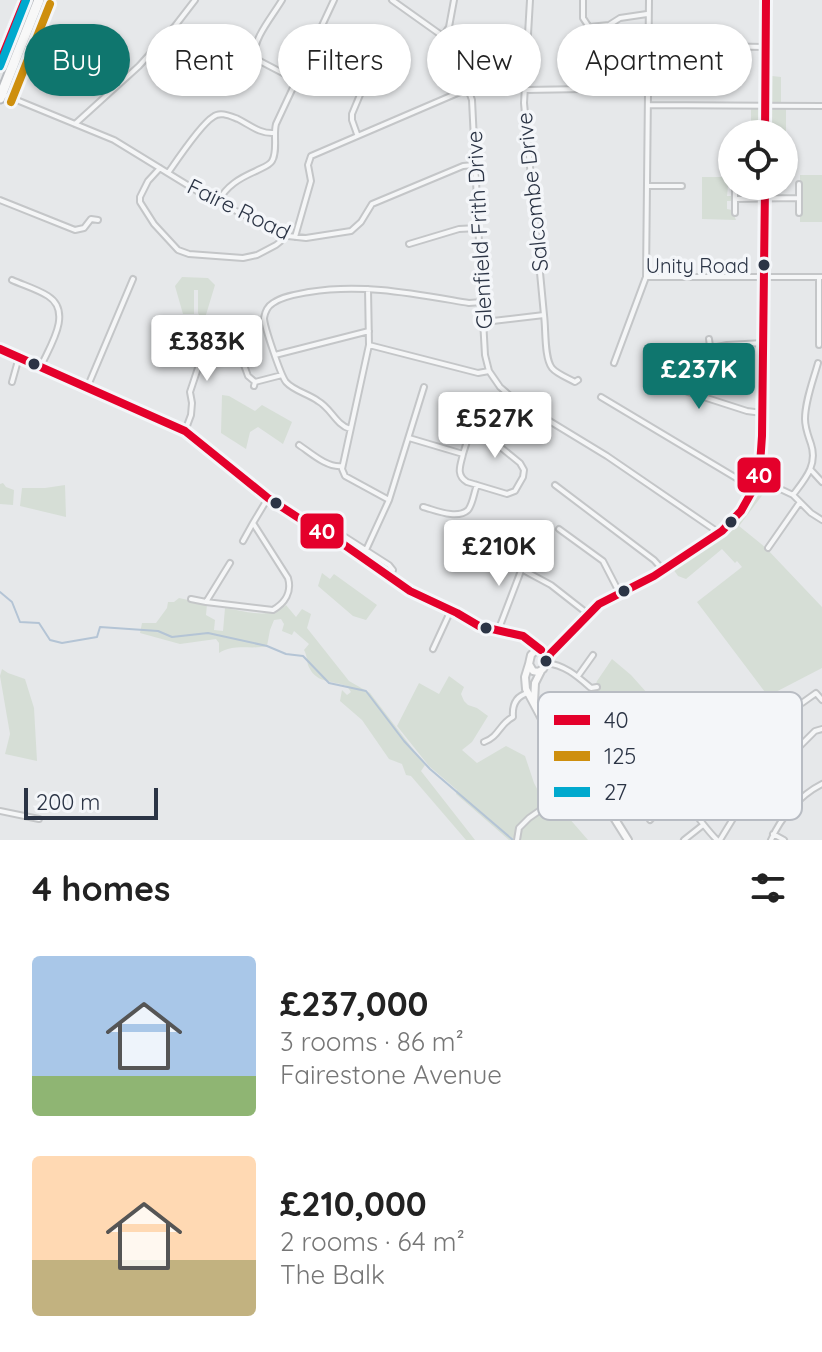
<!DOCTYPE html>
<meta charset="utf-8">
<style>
:root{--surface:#fff;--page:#f6f6f6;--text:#222;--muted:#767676;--accent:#0f766e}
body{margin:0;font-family:Quicksand,sans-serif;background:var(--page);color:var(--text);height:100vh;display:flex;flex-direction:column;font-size:30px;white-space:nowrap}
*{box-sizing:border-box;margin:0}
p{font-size:26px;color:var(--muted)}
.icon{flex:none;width:44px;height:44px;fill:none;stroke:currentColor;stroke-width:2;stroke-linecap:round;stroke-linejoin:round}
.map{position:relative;height:840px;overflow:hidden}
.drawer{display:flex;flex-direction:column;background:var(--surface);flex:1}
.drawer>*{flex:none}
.top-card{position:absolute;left:24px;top:24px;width:774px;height:72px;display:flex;gap:16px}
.controls{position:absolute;left:718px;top:120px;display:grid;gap:16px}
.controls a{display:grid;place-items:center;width:80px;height:80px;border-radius:50%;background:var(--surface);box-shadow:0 2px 6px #0004;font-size:40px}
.scale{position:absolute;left:24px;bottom:20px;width:134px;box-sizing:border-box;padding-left:8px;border:4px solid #2b3445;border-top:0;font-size:22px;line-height:28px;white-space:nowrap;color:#2b3445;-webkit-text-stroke:6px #f4f6f9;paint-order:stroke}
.price{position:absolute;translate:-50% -68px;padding:0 18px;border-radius:8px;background:#fff;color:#222;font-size:26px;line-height:52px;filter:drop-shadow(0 2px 4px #0008)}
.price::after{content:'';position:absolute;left:50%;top:48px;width:24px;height:18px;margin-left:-12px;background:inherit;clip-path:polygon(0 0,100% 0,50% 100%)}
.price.active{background:var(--accent);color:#fff}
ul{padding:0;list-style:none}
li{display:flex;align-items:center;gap:24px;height:200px;padding:0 32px}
li span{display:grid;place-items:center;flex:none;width:224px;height:160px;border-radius:8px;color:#555}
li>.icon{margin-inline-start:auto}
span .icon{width:96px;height:96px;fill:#fffc;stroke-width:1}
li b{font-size:34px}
h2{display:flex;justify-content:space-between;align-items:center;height:96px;padding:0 32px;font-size:34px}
.chip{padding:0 28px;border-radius:36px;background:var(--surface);box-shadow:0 2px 6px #0004;font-size:28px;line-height:72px}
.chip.active{background:var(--accent);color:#fff}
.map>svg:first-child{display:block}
.green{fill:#d6ded6}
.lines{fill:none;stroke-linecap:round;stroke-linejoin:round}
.stream{stroke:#b4c4d5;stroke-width:2}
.street-casing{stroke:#c4c6c8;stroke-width:8}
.secondary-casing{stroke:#c4c6c8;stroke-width:10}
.highway-casing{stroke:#b8bbbf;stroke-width:13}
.street{stroke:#f5f6f7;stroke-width:4}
.secondary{stroke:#f8f8f8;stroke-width:6}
.highway{stroke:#f8f8f8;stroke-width:9}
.bus-1-casing{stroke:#f4f6f9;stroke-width:14}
.bus-2-casing{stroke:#f4f6f9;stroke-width:14}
.bus-3-casing{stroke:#f4f6f9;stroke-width:14}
.bus-1{stroke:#e4002b;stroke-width:8}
.bus-2{stroke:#ce8f0e;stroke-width:8}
.bus-3{stroke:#00a9ce;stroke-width:8}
.bus-dot{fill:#2b3445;stroke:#f4f6f9;stroke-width:3}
.labels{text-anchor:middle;stroke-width:7;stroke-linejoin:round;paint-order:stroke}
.bus-label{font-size:20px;fill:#2b3445;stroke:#f4f6f9;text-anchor:end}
.street-label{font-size:22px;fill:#2b3445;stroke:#f4f6f9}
.key{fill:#f4f6f9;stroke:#b8bcc3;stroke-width:2}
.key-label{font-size:22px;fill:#2b3445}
.line-badge{stroke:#f4f6f9;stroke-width:3}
.badge-label{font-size:22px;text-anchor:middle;font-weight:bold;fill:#fff}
</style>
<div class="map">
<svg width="822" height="840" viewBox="0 0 822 840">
<rect width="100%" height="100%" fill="#e6e8ea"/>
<path class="green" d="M766,0h7l-1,76 9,1v28l5,1v31h-2v-3h-38l-1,-10 6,-1v-18l13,1z
M800,175h22v47h-22z
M702,177h30v9h-4l-1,10h7v5h-7v8l5,1 4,10 -34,-1z
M182,277l26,1 7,7 -10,33 1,3 5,2 -8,-1 -5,-9v-23h-4v24h-11l-8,-28z
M222,395l7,1 26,15 7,-6 30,17 -9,22 -25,-17 -8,5 -4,17 -25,-16z
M759,479l11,6 -31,41 27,22 56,59v61l-54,28 -71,-94 45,-35 -5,-6 -2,2 -13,-14 -36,30 -8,-3 -7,-10 61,-44z
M3,483l3,4 8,3 -1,15 -13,-1v-20z
M65,485l1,32 -46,-11 2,-18h23z
M322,573l8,6 4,-5 43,31 -11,15 -13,-4 -35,-30z
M179,598l28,6 -1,11 9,5 -1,10 9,1 2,-23c19,3 46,12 61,-3l10,12 6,-8 9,5 -4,14 42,53 21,12 55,72 -4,6 54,69h-9l-55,-64 -5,-1 -4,-11 -13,-5 -27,-39 -22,-19 2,-11 5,5 4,-3 -4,-6c-13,-5 -30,-3 -37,-17 -4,-6 -2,-12 -6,-19l5,-6 -15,-13 -2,4 -10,-4 2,-7 -3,-5 -7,1 -4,10 -3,16c-17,4 -32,-3 -48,7v-10l-3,-4 -36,5 -40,-11 2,-10h14l11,-15 1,-6h6z
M612,659l19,16 58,65 -56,30 -17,-22 -14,1 -22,-31 18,-15 -6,-8 5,-14z
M2,669l6,4 17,6 9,29 3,53 -32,-7 5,-20 -10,-58z
M449,676l15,11 -3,7 3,7 4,4 9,3 11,8 -16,26 -10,8 15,13 29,-17 19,10 9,27 10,19 -27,23 -1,9 -4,6h-3l-53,-46 1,-4 -28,-24 -32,-40 22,-43 20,11z
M555,802l33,38h-69c5,-21 19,-26 36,-38z"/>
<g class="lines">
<path class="stream" d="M0,592l12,10 8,20 19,1 11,17 12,3 35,-6 3,-10 58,4 14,6 36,-4 59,13 19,8 17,2 26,27 37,8 38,50 26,28 83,71"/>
<g class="street-casing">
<path id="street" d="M282,0c-10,17 -29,38 -28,58l44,23
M392,0l66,47 16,38
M583,0v18l6,9 20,-2 11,-7 27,-4
M443,36l6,-9 5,-27
M708,51l3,-5 55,1
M581,61c1,-12 -2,-26 7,-35
M468,89l4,11 10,202 3,53 4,16 11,16 15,13 92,56 108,74 3,4
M524,90l123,-2
M2,94l112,46 93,57 81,39 18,2 45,-7 10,-9 11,-18 91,-38 11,-1
M648,105l174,1
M75,124l64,-58 36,-40 20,-26
M357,134l-5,-14v-6l20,-48
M160,168l-12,13 -8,16v5l14,22 24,26 11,4 54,4 14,-3 19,-10 5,-4 3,-7
M168,173c9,-13 33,-49 45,-56 7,-6 17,-1 25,2 12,6 22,15 36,14
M648,186h34
M735,199v-13
M0,200l75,30 9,-2 7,-9 7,1
M218,202c8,-16 22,-24 38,-31 5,-3 13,-5 16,-10 6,-10 1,-26 4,-37l58,-124
M735,213v-14l64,-1
M799,213v-29
M295,237l16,-56 -3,-16 3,-9 163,-70 41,-16 10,-1
M409,244l50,-15 19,-1
M646,277h176
M12,280c11,5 25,9 36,16 25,16 2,50 -7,70
M368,289l1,56 -27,124 3,7 44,24
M544,315c2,14 0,43 8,53 5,6 16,10 23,14l3,-2
M484,322l60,-7 -20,-212 6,-103
M709,339l1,7 2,2 15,-3 36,-2
M369,345l109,28 11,-2
M819,345v-68
M275,355l94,-24
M677,360l16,1
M684,361v24l4,7 59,19 15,2
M614,363l32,-86 3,-277
M244,365l4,11 7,6 -1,4
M12,382l7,-25
M255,382l27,-7
M87,388l46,-109
M601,397l152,91
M469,423h3l2,-3
M350,429c-14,-4 -19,-21 -32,-28 -9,-7 -24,-10 -32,-19 -5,-6 -22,-56 -22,-64 1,-6 4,-12 9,-15 10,-7 25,-9 36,-11 54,-9 106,2 160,11l13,-1
M185,431l6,-16 1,-12 -2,-11 8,-24 4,-40
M409,438l54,16 5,-16 7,-6h7l38,31 4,7 -1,7 -8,14 -8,3 -40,-12c-12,-7 -6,-18 -4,-28
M299,445c12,8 28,23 43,21
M811,470l11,12
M759,479l34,16 18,18 11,7
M555,485l99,75 9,10
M793,495c12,-16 25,-30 18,-51 -3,-9 -6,-16 -6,-25 0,-18 8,-38 13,-56
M423,507c12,3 34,13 45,3 5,-6 6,-18 9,-25
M559,529l44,32 16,31
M333,537l2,-3 4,-1 50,32 4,5 -3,7
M243,541l10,-18
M768,548l32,-46
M366,550l23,-50 35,-113
M230,563l-24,39 67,8c12,-7 19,-18 15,-32l-35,-55 15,-25
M525,571l26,14 37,29
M191,599l15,3
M498,631l29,-76
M433,649l18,-39
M546,663c19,2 31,13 45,25l6,-1
M578,676l15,-21
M792,700l10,3 14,-10 6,7
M756,726l21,12 17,14 21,-21 7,-2
M484,742c15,-5 16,-19 29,-25 -1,-12 3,-21 15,-24
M698,749l26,20 31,12 38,25
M704,755l8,-10
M668,777c17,20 30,44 49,63
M569,785l3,-4 1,-13
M0,811l39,8
M650,820l7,-8h8l20,-14
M773,834l11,6
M517,840l2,-12 10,-10 23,-16 17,-16 9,-5 8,1
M684,840l19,-15
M720,840l14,-23
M771,840c10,-23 29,-45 51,-56"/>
</g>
<g class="secondary-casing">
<path id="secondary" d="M765,134l1,-134
M0,349l185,82 83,67 43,28 22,11 77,54 47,22 22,13 44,10 18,14
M536,650h5c6,6 6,12 2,19l-5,3 -5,-1 -4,-7 2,-9z
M546,661l5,-8 48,-49 55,-28 68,-45 19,-20 18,-32 3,-43 3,-250
M529,664l-4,13 1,12 33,62 42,46 27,43
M534,702l1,-19 6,-12"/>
</g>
<g class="highway-casing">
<path id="highway" d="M0,62l25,-62
M0,98l39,-98"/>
</g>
<use href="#street" class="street"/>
<use href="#secondary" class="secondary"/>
<use href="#highway" class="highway"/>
<g class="bus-1-casing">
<path id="bus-1" d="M0,62l25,-62
M765,134l1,-134
M0,349l185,82 83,67 43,28 22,11 77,54 47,22 22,13 44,10 18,14
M546,661l5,-8 48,-49 55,-28 68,-45 19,-20 18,-32 3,-43 3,-250"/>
</g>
<g class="bus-2-casing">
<path id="bus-2" d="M11,102l39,-98"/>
</g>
<g class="bus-3-casing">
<path id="bus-3" d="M0,66l26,-66"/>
</g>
<use href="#bus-1" class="bus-1"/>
<use href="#bus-2" class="bus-2"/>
<use href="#bus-3" class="bus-3"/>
</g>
<g class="bus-dot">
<circle cx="764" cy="265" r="7"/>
<circle cx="34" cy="364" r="7"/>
<circle cx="276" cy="503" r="7"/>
<circle cx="731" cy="522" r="7"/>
<circle cx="624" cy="591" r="7"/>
<circle cx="486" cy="628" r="7"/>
<circle cx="546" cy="661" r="7"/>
</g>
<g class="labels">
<g class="bus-label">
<text x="749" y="273">Unity Road</text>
</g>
<g class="street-label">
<text transform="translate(532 192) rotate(-96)" y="8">Salcombe Drive</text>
<text transform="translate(239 209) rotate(26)" y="8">Faire Road</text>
<text transform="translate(479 230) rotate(-93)" y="8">Glenfield Frith Drive</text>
</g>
</g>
<rect x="538" y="692" width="264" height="128" rx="12" class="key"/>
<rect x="554" y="715" width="36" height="10" fill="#e4002b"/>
<rect x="554" y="751" width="36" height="10" fill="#ce8f0e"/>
<rect x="554" y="787" width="36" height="10" fill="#00a9ce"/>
<g class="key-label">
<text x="604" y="728">40</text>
<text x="604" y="764">125</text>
<text x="604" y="800">27</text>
</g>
<g class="line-badge">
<rect x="736" y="456" width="46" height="38" rx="8" fill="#e4002b"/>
<rect x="299" y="512" width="46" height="38" rx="8" fill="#e4002b"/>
</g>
<g class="badge-label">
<text x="759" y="483">40</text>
<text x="322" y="539">40</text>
</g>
</svg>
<div class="controls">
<a><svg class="icon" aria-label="locate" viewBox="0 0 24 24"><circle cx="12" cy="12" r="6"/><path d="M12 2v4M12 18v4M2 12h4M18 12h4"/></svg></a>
</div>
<div class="scale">200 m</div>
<b class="price" style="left:207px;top:383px">£383K</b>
<b class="price active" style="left:699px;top:411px">£237K</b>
<b class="price" style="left:495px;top:460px">£527K</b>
<b class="price" style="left:499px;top:588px">£210K</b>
<div class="top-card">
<a class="chip active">Buy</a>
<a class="chip">Rent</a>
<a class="chip">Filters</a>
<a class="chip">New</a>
<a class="chip">Apartment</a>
</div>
</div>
<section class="drawer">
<h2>4 homes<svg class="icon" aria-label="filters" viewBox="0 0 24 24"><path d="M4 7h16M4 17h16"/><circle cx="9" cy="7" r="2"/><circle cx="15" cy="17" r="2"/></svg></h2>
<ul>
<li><span style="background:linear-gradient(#a9c7e8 75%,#8fb573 0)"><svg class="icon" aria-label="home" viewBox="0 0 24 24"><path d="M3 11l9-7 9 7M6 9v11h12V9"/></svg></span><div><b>£237,000</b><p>3 rooms · 86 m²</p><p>Fairestone Avenue</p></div></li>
<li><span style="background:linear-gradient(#ffd9b3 65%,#c2b280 0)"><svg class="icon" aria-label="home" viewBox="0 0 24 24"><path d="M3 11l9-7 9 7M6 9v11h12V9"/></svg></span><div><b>£210,000</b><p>2 rooms · 64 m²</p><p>The Balk</p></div></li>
</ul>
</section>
